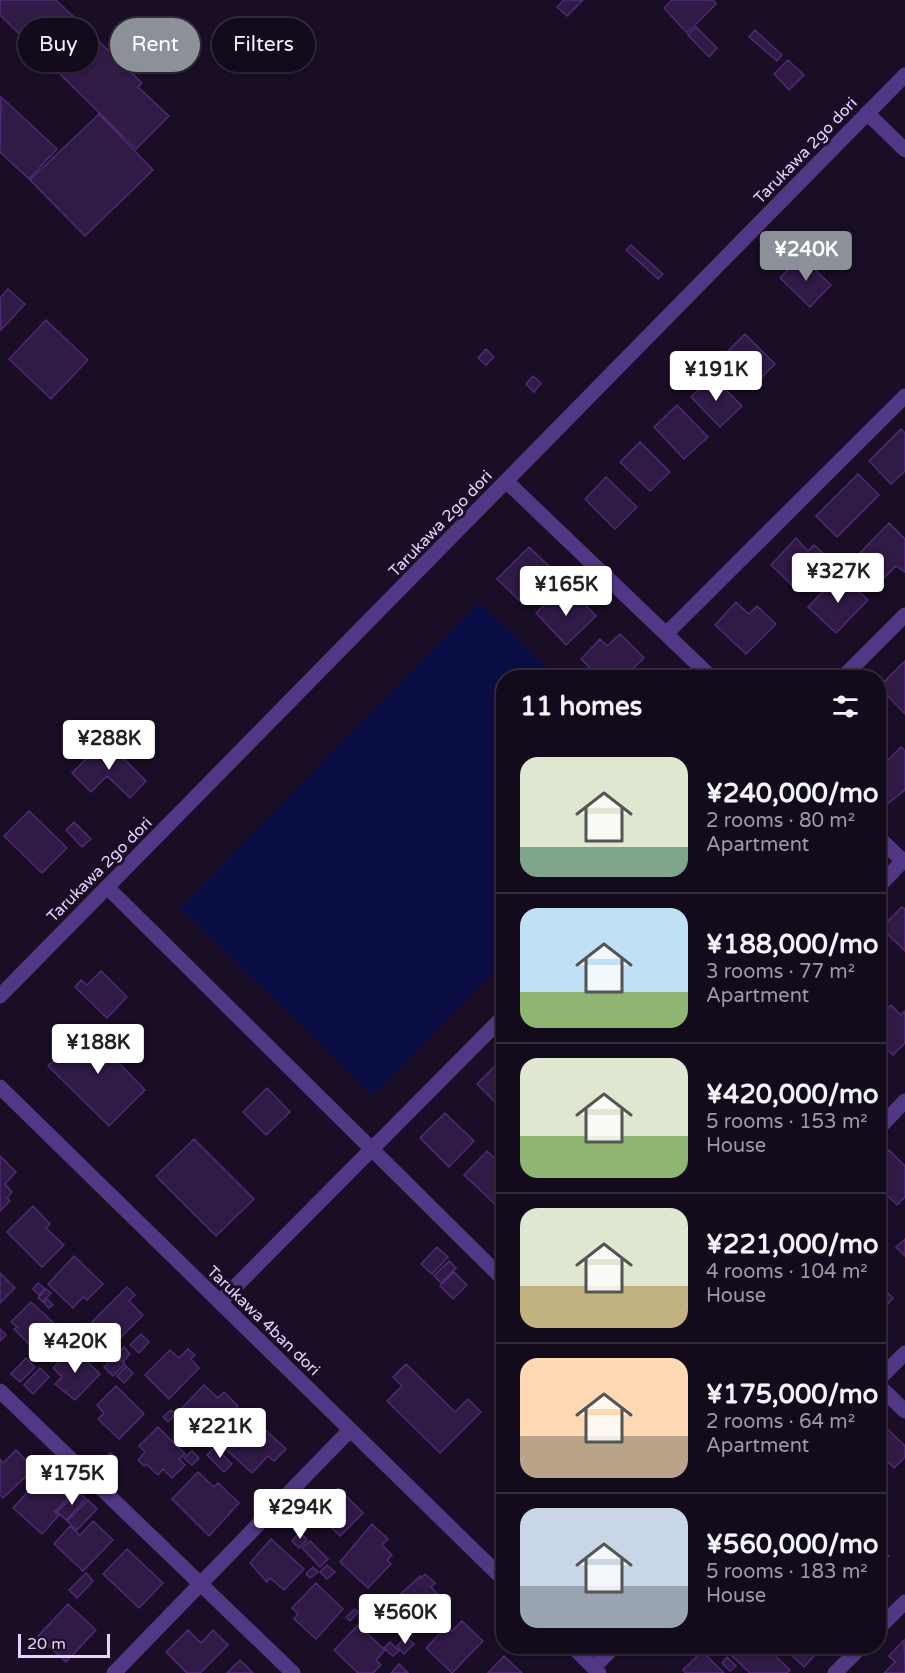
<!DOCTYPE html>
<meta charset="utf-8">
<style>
:root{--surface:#130a1c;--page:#1c1325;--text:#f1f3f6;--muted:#9d9aa3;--line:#322b3b;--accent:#8c9099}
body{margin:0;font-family:"Varela Round",sans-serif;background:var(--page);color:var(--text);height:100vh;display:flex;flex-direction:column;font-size:22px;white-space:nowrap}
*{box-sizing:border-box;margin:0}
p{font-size:20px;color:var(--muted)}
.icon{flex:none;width:33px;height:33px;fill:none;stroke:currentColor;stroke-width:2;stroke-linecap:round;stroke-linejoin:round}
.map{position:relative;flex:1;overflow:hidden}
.sheet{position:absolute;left:496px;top:670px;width:390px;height:984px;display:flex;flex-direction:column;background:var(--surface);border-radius:24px;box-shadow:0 2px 4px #0004,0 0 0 2px var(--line)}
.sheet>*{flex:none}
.guide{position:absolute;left:18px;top:18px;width:388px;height:54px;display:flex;gap:12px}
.scale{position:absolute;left:18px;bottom:15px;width:92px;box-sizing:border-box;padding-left:6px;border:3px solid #e4d2ff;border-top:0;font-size:16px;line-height:21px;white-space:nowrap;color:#e4d2ff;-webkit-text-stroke:4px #190e25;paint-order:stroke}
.price{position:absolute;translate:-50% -51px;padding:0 14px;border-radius:6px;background:#fff;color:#222;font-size:20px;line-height:39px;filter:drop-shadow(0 2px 3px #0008)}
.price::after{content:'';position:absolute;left:50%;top:36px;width:18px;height:14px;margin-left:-9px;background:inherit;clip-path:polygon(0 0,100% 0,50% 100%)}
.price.active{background:var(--accent);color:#fff}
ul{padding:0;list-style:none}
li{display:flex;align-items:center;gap:18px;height:150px;padding:0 24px}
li+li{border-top:2px solid var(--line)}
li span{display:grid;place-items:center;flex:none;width:168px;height:120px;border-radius:18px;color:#555}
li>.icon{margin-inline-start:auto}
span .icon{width:72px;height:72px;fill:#fffc;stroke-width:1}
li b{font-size:26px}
h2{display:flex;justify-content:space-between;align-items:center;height:72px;padding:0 24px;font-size:26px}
.chip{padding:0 21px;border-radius:27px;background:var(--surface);box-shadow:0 2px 4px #0004,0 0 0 2px var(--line);font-size:21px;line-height:54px}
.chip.active{background:var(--accent);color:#fff}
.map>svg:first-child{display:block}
.water{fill:#090d43}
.building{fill:#301a46;stroke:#4e2b73;stroke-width:1.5}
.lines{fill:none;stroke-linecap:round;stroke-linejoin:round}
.minor{stroke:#513885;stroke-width:15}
.tertiary{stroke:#513885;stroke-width:15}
.labels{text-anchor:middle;stroke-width:6;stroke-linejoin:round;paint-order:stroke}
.street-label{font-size:16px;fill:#e4d2ff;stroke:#190e25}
</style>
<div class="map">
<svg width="905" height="1673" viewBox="0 0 905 1673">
<rect width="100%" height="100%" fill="#190e25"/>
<path class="water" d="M479,602l79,76h-54v283l-131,134 -193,-187z"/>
<path class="building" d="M0,0h56l86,83 -4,4 31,29 -33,33 -136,-134z
M564,0h19l-16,16 -10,-9z
M672,0h41l3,4 -29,29 -23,-25z
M696,27l21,21 -8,9 -21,-22z
M755,30l27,25 -5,6 -28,-24z
M788,60l16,15 -15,15 -15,-16z
M1,97l56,52 -28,30 -29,-27z
M99,114l54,56 -68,66 -55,-56z
M631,245l32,29 -5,5 -32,-29z
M801,256l30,29 -21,22 -30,-29z
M8,289l17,15 -24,26 -1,-32z
M46,320l42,40 -37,39 -42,-40z
M745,334l30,30 -21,21 -30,-30z
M486,349l8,8 -8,8 -8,-7z
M533,376l8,7 -7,9 -8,-8z
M712,376l30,30 -22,21 -29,-30z
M677,405l31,32 -24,22 -30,-32z
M901,429l4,4v38l-14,13 -22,-23z
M640,442l30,30 -20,19 -30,-29z
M858,474l21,21 -42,42 -21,-21z
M606,477l31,30 -22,22 -30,-30z
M889,523l16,16v33l-9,-6 -12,12 -25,-24z
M796,538l12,13 6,-6 17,15 -32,32 -28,-27z
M529,547l24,23 -32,32 -24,-23z
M840,574l28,26 -32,33 -28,-26z
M573,592l23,24 -30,29 -30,-32 16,-15 7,6z
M736,602l13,12 8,-8 19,18 -30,30 -31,-29z
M620,634l24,24 -21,20h-23l-19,-19 19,-20 7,7z
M905,661v53l-26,-27z
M105,740l41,41 -16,17 -23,-22 -16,16 -19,-19z
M901,747l4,4v39l-18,14 -8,-8v-27z
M29,811l38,37 -25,25 -38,-37z
M74,822l17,17 -9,8 -16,-17z
M902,907l3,2v42l-24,-23z
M101,971l26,26 -20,21 -32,-31 6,-7 6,5z
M891,1005l10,10 4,-4v32l-12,12 -14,-13v-25z
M84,1030l10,10 9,-9 24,24 -8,8 26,27 -36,36 -61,-60z
M504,1057v49l-2,3 -25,-25z
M267,1088l23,24 -24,23 -23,-23z
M445,1113l29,28 -25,26 -29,-29z
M194,1139l60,60 -38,37 -60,-60z
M889,1150l16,16v31l-8,8 -18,-18v-27z
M487,1151l17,16v29l-8,9 -32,-30z
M0,1156l16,16 -11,12 7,8 -5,6 3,3 -10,10z
M33,1206l17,18 -4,4 18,17 -22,22 -35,-35z
M905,1239v17l-9,-9z
M437,1247l11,10 -16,17 -11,-10z
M74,1256l29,28 -16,16 -4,-3 -10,11 -25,-24z
M449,1261l7,7 -15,15 -7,-7z
M454,1272l13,13 -14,14 -13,-13z
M0,1273l15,15 -15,15z
M38,1283l7,6 -6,6 -6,-6z
M879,1285l14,13 -14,15z
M127,1287l8,8 -6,6 14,14 -31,31 -22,-22z
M46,1289l5,4 -8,9 -5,-4z
M47,1299l6,6 -4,3 -5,-5z
M31,1302l30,28 -23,23 -24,-24 3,-2 -6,-5z
M0,1329l6,6 -6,6z
M141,1334l8,8 -10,11 -9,-8z
M124,1347l6,7 -7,8 -7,-7z
M73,1348l27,26 -25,26 -20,-16 7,-7 -9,-9z
M188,1349l7,6 -4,4 8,9 -30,31 -24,-24 25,-25 9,8z
M116,1355l9,9 -12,12 -9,-9z
M26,1358l9,9 -15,15 -9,-8z
M406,1364l49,48 13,-13 13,13 -41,41 -53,-52 15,-15 -9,-9z
M126,1366l7,7 -9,10 -7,-7z
M40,1368l9,9 -16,17 -9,-9z
M504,1376v18l-9,-9z
M204,1385l14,13 6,-6 14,14 -30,30 -27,-27z
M116,1386l28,28 -25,25 -21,-20 6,-6 -7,-8z
M171,1410l5,4 -8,8 -5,-5z
M249,1415l37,34 -12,12 -6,-5 -16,17 -31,-28z
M879,1421l26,25v11l-11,11 -15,-15z
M158,1427l27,27 -6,5 6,6 -13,13 -9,-9 -5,6 -12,-11 -2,2 -6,-6 7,-8 -6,-6z
M215,1447l17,17 -8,8 -17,-17z
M16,1450l18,19 -31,29 -3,-3v-36l3,4z
M192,1451l7,7 -7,7 -8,-7z
M110,1453l6,5 -8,8 -5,-6z
M198,1472l16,15 4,-4 21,20 -30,33 -37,-37z
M43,1475l25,23 -13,14 4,3 -17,19 -29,-26z
M338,1488l25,25 -23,23 -25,-24 8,-8 -4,-4 6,-6 4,3z
M78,1491l8,8 -20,21 -9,-8z
M88,1500l9,9 -20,21 -10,-9z
M93,1521l20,19 -30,31 -29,-27 16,-18 10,9z
M372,1524l16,15 -6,6 10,10 -5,5 4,4 -23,24 -28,-26z
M300,1532l7,8 -8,8 -7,-7z
M271,1539l33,30 -20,21 -14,-12 -3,4 -17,-19z
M310,1541l18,18 -8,8 -18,-19z
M879,1546l10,10 -8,8 3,3 -5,6z
M127,1549l36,34 -24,25 -36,-34z
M327,1565l8,7 -8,7 -7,-7z
M313,1567l5,5 -8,6 -4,-4z
M86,1573l7,8 -16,17 -8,-8z
M425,1574l10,9 -4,4 13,14 -32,31 -25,-25 33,-31 1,2z
M316,1583l27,26 -27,30 -22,-20 4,-5 -6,-6z
M68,1604l28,26 -30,32 -28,-26z
M355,1609l3,3 -8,9 -4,-4z
M462,1621l21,20 -31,32 -26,-25 21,-22 5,5z
M358,1625l27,25 -9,10 5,5 -8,8h-15l-24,-23z
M188,1630l13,13 12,-13 15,15 -28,28h-13l-21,-21z
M406,1637l8,7 -10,10 -7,-8z
M904,1640l1,33h-21l11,-11 -6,-6z
M390,1642l9,9 -6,5 -9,-8z
M713,1647h12l-6,6z
M741,1647h25l24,23 -3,3h-37l-18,-17z
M789,1647h16l9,9 -10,11 -18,-17z
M702,1651l22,22h-38l-3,-3z
M504,1656l18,17h-34z
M727,1657l9,9 -6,5 -8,-8z
M240,1660l13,13h-26z
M399,1664l9,9h-17z"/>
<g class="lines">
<path class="minor" d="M867,113l38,37
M506,481l206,197
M666,634l239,-238
M842,678l63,-63
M879,838l26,25
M879,886l26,-27
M107,887l397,393
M879,1128l26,-27
M220,1302l284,-286
M879,1379l26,-26
M879,1386l26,25
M0,1391l293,282
M879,1628l26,-26
M594,1667l20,-20
M114,1673l236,-243
M835,1673l26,-26"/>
<path class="tertiary" d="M0,996l905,-921
M0,1087l504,493
M573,1647l26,26"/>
</g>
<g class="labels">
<g class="street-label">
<text transform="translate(805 150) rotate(-46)" y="6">Tarukawa 2go dori</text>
<text transform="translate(440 523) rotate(-46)" y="6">Tarukawa 2go dori</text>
<text transform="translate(99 869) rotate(-45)" y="6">Tarukawa 2go dori</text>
<text transform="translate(264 1320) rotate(44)" y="6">Tarukawa 4ban dori</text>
</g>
</g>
</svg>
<div class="scale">20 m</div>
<b class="price active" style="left:806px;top:282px">¥240K</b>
<b class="price" style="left:716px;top:402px">¥191K</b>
<b class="price" style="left:838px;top:604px">¥327K</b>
<b class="price" style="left:566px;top:617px">¥165K</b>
<b class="price" style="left:109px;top:771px">¥288K</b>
<b class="price" style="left:98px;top:1075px">¥188K</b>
<b class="price" style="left:75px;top:1374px">¥420K</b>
<b class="price" style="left:220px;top:1459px">¥221K</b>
<b class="price" style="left:72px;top:1506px">¥175K</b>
<b class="price" style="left:300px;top:1540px">¥294K</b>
<b class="price" style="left:405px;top:1645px">¥560K</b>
<div class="guide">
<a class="chip">Buy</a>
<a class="chip active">Rent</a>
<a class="chip">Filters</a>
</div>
<section class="sheet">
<h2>11 homes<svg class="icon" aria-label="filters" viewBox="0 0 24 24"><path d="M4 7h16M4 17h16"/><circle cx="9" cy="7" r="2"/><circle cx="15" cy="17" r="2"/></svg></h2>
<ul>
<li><span style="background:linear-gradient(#dfe7d0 75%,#7fa58c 0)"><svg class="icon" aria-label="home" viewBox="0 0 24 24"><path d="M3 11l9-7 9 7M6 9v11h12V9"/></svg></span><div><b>¥240,000/mo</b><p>2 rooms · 80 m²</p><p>Apartment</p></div></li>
<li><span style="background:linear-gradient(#bfe0f5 70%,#8fb573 0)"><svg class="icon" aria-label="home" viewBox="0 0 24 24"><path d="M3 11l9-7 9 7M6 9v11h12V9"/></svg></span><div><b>¥188,000/mo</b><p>3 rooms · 77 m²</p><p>Apartment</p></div></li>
<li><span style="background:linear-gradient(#dfe7d0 65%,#8fb573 0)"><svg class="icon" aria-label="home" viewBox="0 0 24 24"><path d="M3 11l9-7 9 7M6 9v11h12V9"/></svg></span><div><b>¥420,000/mo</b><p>5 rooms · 153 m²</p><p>House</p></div></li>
<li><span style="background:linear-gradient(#dfe7d0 65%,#c2b280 0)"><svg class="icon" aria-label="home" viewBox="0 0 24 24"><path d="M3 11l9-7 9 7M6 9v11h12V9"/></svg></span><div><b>¥221,000/mo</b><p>4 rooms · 104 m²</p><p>House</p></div></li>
<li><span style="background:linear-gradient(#ffd9b3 65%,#b9a48a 0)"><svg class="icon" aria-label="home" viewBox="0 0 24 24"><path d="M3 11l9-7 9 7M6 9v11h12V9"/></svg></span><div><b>¥175,000/mo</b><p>2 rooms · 64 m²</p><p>Apartment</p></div></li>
<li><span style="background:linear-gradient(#c9d6e8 65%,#9aa5b1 0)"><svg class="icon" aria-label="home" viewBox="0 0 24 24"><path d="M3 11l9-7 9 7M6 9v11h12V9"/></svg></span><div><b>¥560,000/mo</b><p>5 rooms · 183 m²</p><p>House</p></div></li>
</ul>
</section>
</div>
